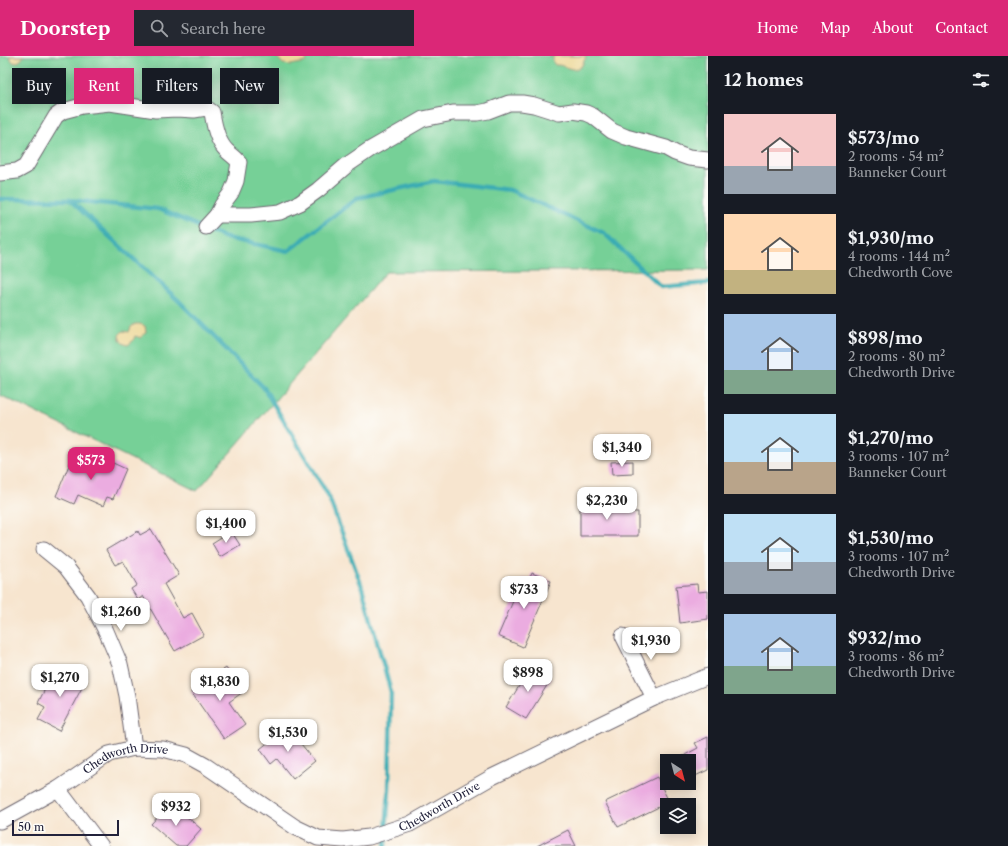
<!DOCTYPE html>
<meta charset="utf-8">
<style>
:root{--surface:#171b24;--page:#242831;--text:#f1f3f6;--muted:#9ea1a6;--accent:#db2777}
body{margin:0;font-family:"Libre Caslon Text",serif;background:var(--page);color:var(--text);height:100vh;display:flex;flex-direction:column;font-size:15px;white-space:nowrap}
*{box-sizing:border-box;margin:0}
p{font-size:13px;color:var(--muted)}
.icon{flex:none;width:22px;height:22px;fill:none;stroke:currentColor;stroke-width:2;stroke-linecap:round;stroke-linejoin:round}
.map{position:relative;flex:1;overflow:hidden}
.sheet{display:flex;flex-direction:column;background:var(--surface);width:300px}
.sheet>*{flex:none}
.banner{position:absolute;left:12px;top:12px;width:380px;height:36px;display:flex;gap:8px}
.needle{width:26px;rotate:144deg}
.fabs{position:absolute;left:660px;top:698px;display:grid;gap:8px}
.fabs a{display:grid;place-items:center;width:36px;height:36px;border-radius:0px;background:var(--surface);box-shadow:0 2px 10px #0003;font-size:20px}
.scale{position:absolute;left:12px;bottom:10px;width:107px;box-sizing:border-box;padding-left:4px;border:2px solid #22223b;border-top:0;font-size:11px;line-height:14px;white-space:nowrap;color:#22223b;-webkit-text-stroke:3px #fdfcf7;paint-order:stroke}
.price{position:absolute;translate:-50% -34px;padding:0 9px;border-radius:8px;background:#fff;color:#222;font-size:13px;line-height:26px;filter:drop-shadow(0 1px 2px #0008)}
.price::after{content:'';position:absolute;left:50%;top:24px;width:12px;height:9px;margin-left:-6px;background:inherit;clip-path:polygon(0 0,100% 0,50% 100%)}
.price.selected{background:var(--accent);color:#fff}
ul{padding:0;list-style:none}
li{display:flex;align-items:center;gap:12px;height:100px;padding:0 16px}
li span{display:grid;place-items:center;flex:none;width:112px;height:80px;border-radius:0px;color:#555}
li>.icon{margin-inline-start:auto}
span .icon{width:48px;height:48px;fill:#fffc;stroke-width:1}
li b{font-size:17px}
h2{display:flex;justify-content:space-between;align-items:center;height:48px;padding:0 16px;font-size:17px}
.chip{padding:0 14px;border-radius:0px;background:var(--surface);box-shadow:0 2px 10px #0003;font-size:14px;line-height:36px}
.chip.selected{background:var(--accent);color:#fff}
header{display:flex;align-items:center;gap:24px;box-sizing:border-box;height:56px;padding:0 20px;background:var(--accent);color:#fff}
header strong{font-size:19px}
nav{display:flex;gap:22px;margin-inline-start:auto;font-size:14px}
.search{width:280px;height:36px;background:var(--page);display:flex;align-items:center;gap:10px;box-sizing:border-box;padding:0 14px;border-radius:0px;color:var(--muted);font-size:15px}
main{display:flex;flex:1;min-height:0}
.map>svg:first-child{display:block}
.green{fill:#76d097;stroke:#4c7969}
.sand{fill:#eeda9e;stroke:#887e6c}
.lines{fill:none;stroke-linecap:round;stroke-linejoin:round}
.stream{stroke:#3aacb3;stroke-width:4.5}
.building{fill:#ebace0}
.minor-casing{stroke:#6d666f;stroke-width:17}
.minor{stroke:#fff;stroke-width:15}
.labels{text-anchor:middle;stroke-width:4;stroke-linejoin:round;paint-order:stroke}
.street-label{font-size:11px;fill:#22223b;stroke:#fdfcf7}
</style>
<header>
<strong>Doorstep</strong>
<div class="search"><svg class="icon" aria-label="search" viewBox="0 0 24 24"><circle cx="10" cy="10" r="6"/><path d="M15 15l6 6"/></svg>Search here</div>
<nav><a>Home</a><a>Map</a><a>About</a><a>Contact</a></nav>
</header>
<main>
<div class="map">
<svg width="708" height="790" viewBox="0 0 708 790">
<rect width="100%" height="100%" fill="#fdfcf7"/>
<filter id="ink" filterUnits="userSpaceOnUse"><feTurbulence type="fractalNoise" baseFrequency=".025" numOctaves="2"/><feDisplacementMap in="SourceGraphic" scale="8" xChannelSelector="R" yChannelSelector="G"/><feConvolveMatrix kernelMatrix="1 2 1 2 8 2 1 2 1" color-interpolation-filters="sRGB"/></filter>
<filter id="wash" filterUnits="userSpaceOnUse"><feTurbulence type="fractalNoise" baseFrequency=".012" numOctaves="4" result="noise"/><feDisplacementMap in="SourceGraphic" scale="16" xChannelSelector="R" yChannelSelector="G"/><feGaussianBlur stdDeviation="0.9" result="paint"/><feColorMatrix in="noise" values="0 0 0 0 0 0 0 0 0 0 0 0 0 0 0 0 0 1.4 0 .05"/><feComposite in="paint" operator="in"/></filter>
<g filter="url(#wash)">
<rect width="100%" height="100%" fill="#f7e5cf"/>
<path class="green" d="M0,0h708v214l-322,2 -189,219 -197,-96z"/>
<path class="sand" d="M9,0h15l-3,4 -5,3 -3,-1z
M276,0h31l-1,6 -15,3 -8,-1z
M553,0h33v1l-5,10c-10,6 -16,-3 -26,-2l-2,-3z
M135,268h5l5,2 1,6 -5,6 -6,-2 -2,5 -5,4c-6,-1 -8,-4 -9,-10l4,-4 6,1 2,-5z"/>
<g class="lines">
<path class="stream" d="M0,143l70,1 88,9 68,29 62,13 69,-53 77,-17 76,9 94,43 57,54 47,-4
M70,144l109,101 85,87 64,107 33,89 30,108 -2,98 -4,56"/>
</g>
<g id="blocks">
<path class="building" d="M82,398l30,12 1,-3 13,6 -13,30 -6,-2 -4,9 -25,-11 -4,9 -18,-8 16,-38 7,3z
M633,405v13l-21,1 -1,-13z
M580,448h41v8h17v24h-58z
M151,473l28,46 -15,9 19,34 9,-5 12,22 -29,16 -32,-55 -5,4 -7,-11 6,-4 -14,-24 -8,4 -9,-15 32,-19 2,4z
M231,475l9,14 -20,12 -8,-14z
M532,517l19,8 -28,66 -25,-11 25,-58 6,2z
M697,528l1,8 10,-1v28l-28,4 -4,-37z
M62,611l24,13 -27,51 -21,-11 7,-13 -7,-4 10,-20 4,2z
M531,611l20,12 -25,40 -20,-12z
M226,612l17,24 -14,10 16,23 -21,14 -33,-47z
M287,671l28,34 -22,18 -16,-20 -6,5 -11,-15z
M708,681v33l-15,7 -4,-8v-8h-4l-2,-5 15,-8 -3,-5z
M657,721l12,25 -51,25 -13,-25z
M177,752l24,21 -15,17h-10l-25,-22 14,-15 7,6z
M568,774l8,16h-39z"/>
</g>
</g>
<g filter="url(#ink)">
<use href="#blocks" fill-opacity="0" stroke="#6d666f" stroke-width="1"/>
<g class="lines">
<g class="minor-casing">
<g id="minor">
<path d="M0,117l17,-2 9,-5 30,-50 7,-5 19,-5 28,-3 46,7 21,-1 17,1 12,-2 6,4c2,13 5,30 15,39 4,4 8,6 12,11l-3,19 -5,12 -9,12 -5,10 -11,12"/>
<path d="M217,159h34l29,-3 20,-9 18,-13 29,-25 22,-15 54,-31 30,-6h24l11,-2 21,-8h13l12,2 25,8 14,-2 13,2 7,3 19,15 14,6 40,11 9,5 14,5 19,2"/>
<path d="M44,493l22,18 22,29 18,35 14,33 7,32 7,52"/>
<path d="M623,580l31,62"/>
<path d="M58,733l43,57"/>
<path id="s1" d="M0,765l58,-32 51,-35 25,-6 29,1 23,6 20,11 89,61 23,11 25,2 26,-3 41,-13 82,-47 162,-79 54,-22"/>
</g>
</g>
<use href="#minor" class="minor"/>
</g>
</g>
<g class="labels">
<g class="street-label">
<text dy="4" stroke="none"><textPath href="#s1" startOffset="143">Chedworth Drive</textPath></text>
<text dy="4" stroke="none"><textPath href="#s1" startOffset="491">Chedworth Drive</textPath></text>
</g>
</g>
</svg>
<div class="fabs">
<a><svg class="needle" viewBox="-14 -14 28 28"><path d="M0-13l5 13h-10z" fill="#e53935"/><path d="M0 13l5-13h-10z" fill="#9ea1a6"/></svg></a>
<a><svg class="icon" aria-label="layers" viewBox="0 0 24 24"><path d="M12 4l9 5-9 5-9-5zM3 14l9 5 9-5"/></svg></a>
</div>
<div class="scale">50 m</div>
<b class="price" style="left:622px;top:412px">$1,340</b>
<b class="price selected" style="left:91px;top:425px">$573</b>
<b class="price" style="left:607px;top:465px">$2,230</b>
<b class="price" style="left:226px;top:488px">$1,400</b>
<b class="price" style="left:524px;top:554px">$733</b>
<b class="price" style="left:121px;top:576px">$1,260</b>
<b class="price" style="left:651px;top:605px">$1,930</b>
<b class="price" style="left:528px;top:637px">$898</b>
<b class="price" style="left:60px;top:642px">$1,270</b>
<b class="price" style="left:220px;top:646px">$1,830</b>
<b class="price" style="left:288px;top:697px">$1,530</b>
<b class="price" style="left:176px;top:771px">$932</b>
<div class="banner">
<a class="chip">Buy</a>
<a class="chip selected">Rent</a>
<a class="chip">Filters</a>
<a class="chip">New</a>
</div>
</div>
<section class="sheet">
<h2>12 homes<svg class="icon" aria-label="filters" viewBox="0 0 24 24"><path d="M4 7h16M4 17h16"/><circle cx="9" cy="7" r="2"/><circle cx="15" cy="17" r="2"/></svg></h2>
<ul>
<li><span style="background:linear-gradient(#f6c9c9 65%,#9aa5b1 0)"><svg class="icon" aria-label="home" viewBox="0 0 24 24"><path d="M3 11l9-7 9 7M6 9v11h12V9"/></svg></span><div><b>$573/mo</b><p>2 rooms · 54 m²</p><p>Banneker Court</p></div></li>
<li><span style="background:linear-gradient(#ffd9b3 70%,#c2b280 0)"><svg class="icon" aria-label="home" viewBox="0 0 24 24"><path d="M3 11l9-7 9 7M6 9v11h12V9"/></svg></span><div><b>$1,930/mo</b><p>4 rooms · 144 m²</p><p>Chedworth Cove</p></div></li>
<li><span style="background:linear-gradient(#a9c7e8 70%,#7fa58c 0)"><svg class="icon" aria-label="home" viewBox="0 0 24 24"><path d="M3 11l9-7 9 7M6 9v11h12V9"/></svg></span><div><b>$898/mo</b><p>2 rooms · 80 m²</p><p>Chedworth Drive</p></div></li>
<li><span style="background:linear-gradient(#bfe0f5 60%,#b9a48a 0)"><svg class="icon" aria-label="home" viewBox="0 0 24 24"><path d="M3 11l9-7 9 7M6 9v11h12V9"/></svg></span><div><b>$1,270/mo</b><p>3 rooms · 107 m²</p><p>Banneker Court</p></div></li>
<li><span style="background:linear-gradient(#bfe0f5 60%,#9aa5b1 0)"><svg class="icon" aria-label="home" viewBox="0 0 24 24"><path d="M3 11l9-7 9 7M6 9v11h12V9"/></svg></span><div><b>$1,530/mo</b><p>3 rooms · 107 m²</p><p>Chedworth Drive</p></div></li>
<li><span style="background:linear-gradient(#a9c7e8 65%,#7fa58c 0)"><svg class="icon" aria-label="home" viewBox="0 0 24 24"><path d="M3 11l9-7 9 7M6 9v11h12V9"/></svg></span><div><b>$932/mo</b><p>3 rooms · 86 m²</p><p>Chedworth Drive</p></div></li>
</ul>
</section>
</main>
